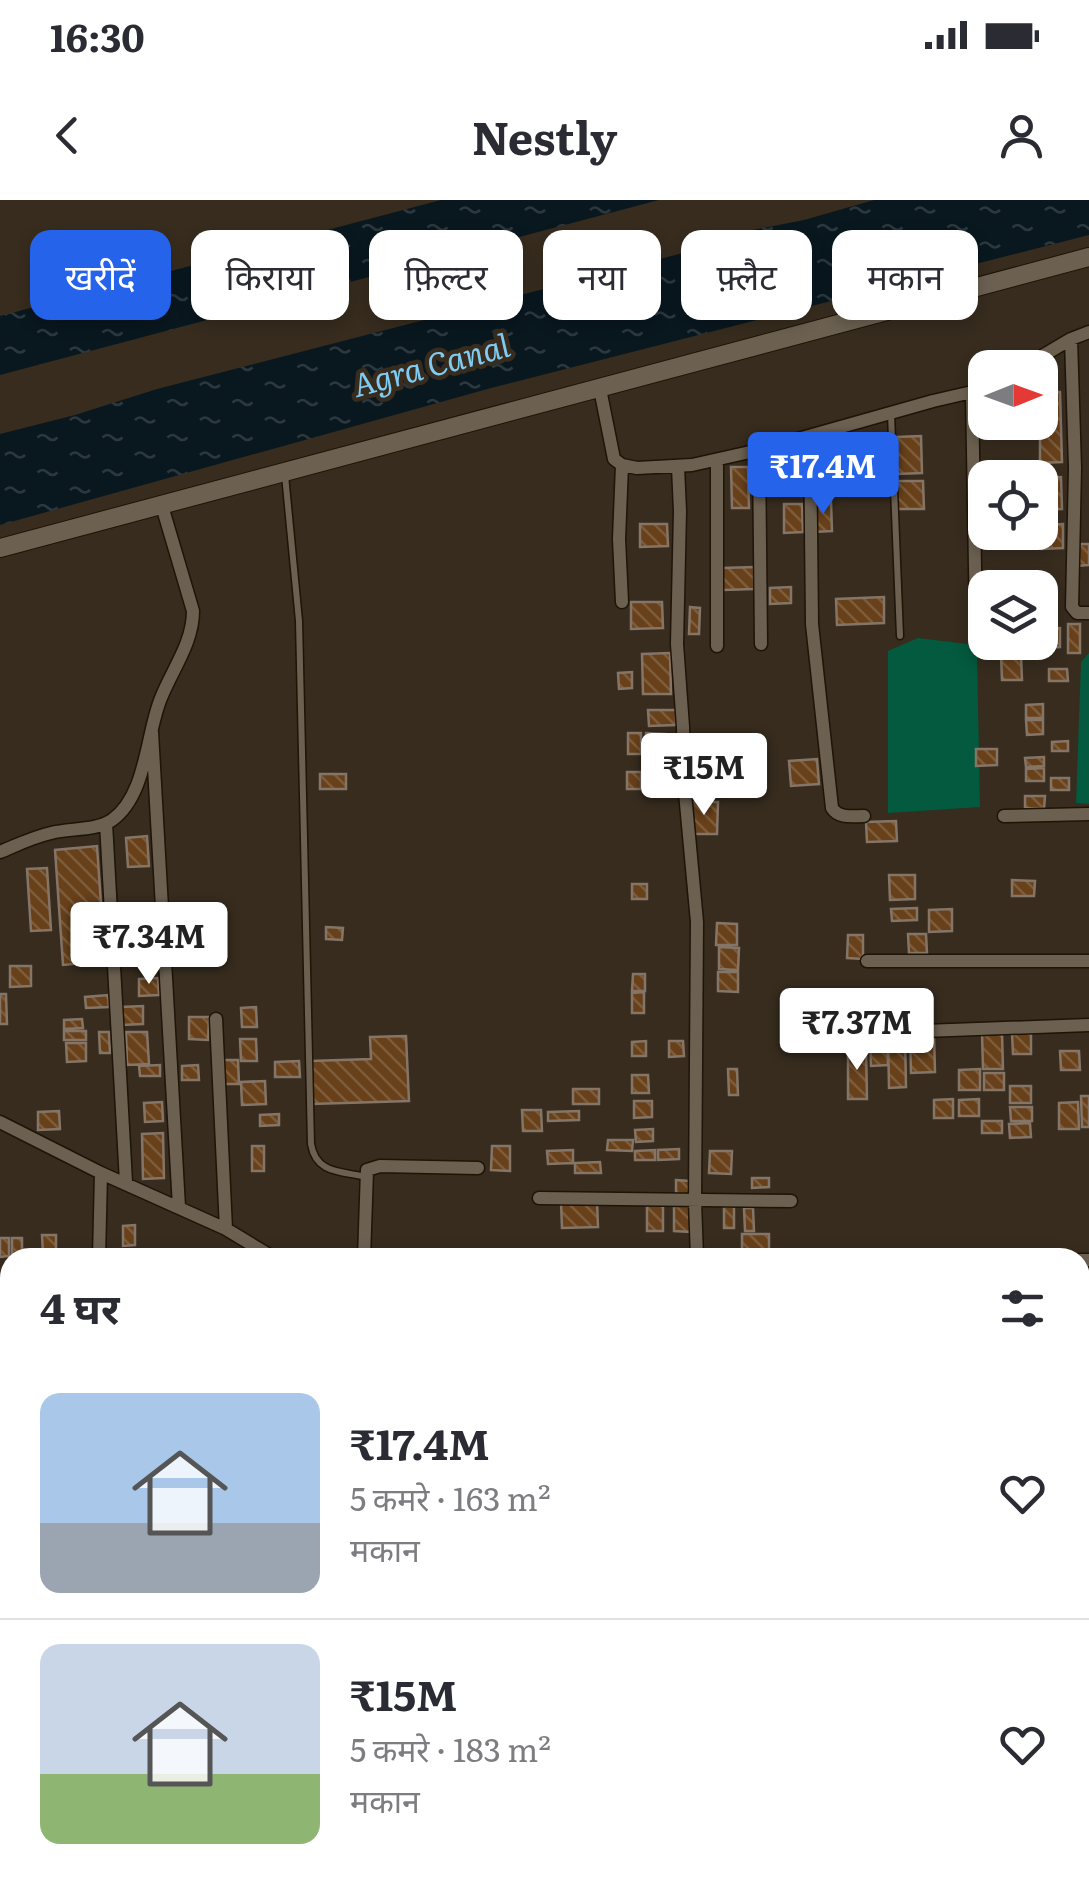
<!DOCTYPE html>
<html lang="hi">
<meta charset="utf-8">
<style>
:root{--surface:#fff;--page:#f7f7f7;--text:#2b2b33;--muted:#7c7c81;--line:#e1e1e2;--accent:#2563eb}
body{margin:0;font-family:Literata,"Noto Sans Devanagari",serif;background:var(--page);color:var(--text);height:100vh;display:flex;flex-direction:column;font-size:38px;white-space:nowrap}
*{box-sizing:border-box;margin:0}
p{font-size:32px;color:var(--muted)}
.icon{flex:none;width:55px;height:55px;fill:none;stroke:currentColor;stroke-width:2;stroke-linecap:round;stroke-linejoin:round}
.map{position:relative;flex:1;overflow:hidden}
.drawer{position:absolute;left:0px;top:1048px;width:1090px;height:642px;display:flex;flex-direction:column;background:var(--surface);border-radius:30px 30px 0 0;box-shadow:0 5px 15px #0003}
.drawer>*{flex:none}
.top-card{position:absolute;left:30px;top:30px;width:1030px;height:90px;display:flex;gap:20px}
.needle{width:65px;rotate:89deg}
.tools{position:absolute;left:968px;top:150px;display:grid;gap:20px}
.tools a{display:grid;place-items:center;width:90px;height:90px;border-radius:20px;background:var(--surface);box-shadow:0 5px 15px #0003;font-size:50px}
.price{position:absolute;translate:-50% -85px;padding:0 22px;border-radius:10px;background:#fff;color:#222;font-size:32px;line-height:65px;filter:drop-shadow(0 2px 5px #0008)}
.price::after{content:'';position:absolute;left:50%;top:60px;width:30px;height:22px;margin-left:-15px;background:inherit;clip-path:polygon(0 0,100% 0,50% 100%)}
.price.on{background:var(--accent);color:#fff}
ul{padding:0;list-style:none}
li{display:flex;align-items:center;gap:30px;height:250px;padding:0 40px}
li+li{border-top:2px solid var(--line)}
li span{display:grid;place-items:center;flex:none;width:280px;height:200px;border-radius:20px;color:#555}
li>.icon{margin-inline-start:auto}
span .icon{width:120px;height:120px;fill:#fffc;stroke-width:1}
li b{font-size:42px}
h2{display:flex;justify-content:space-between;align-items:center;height:120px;padding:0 40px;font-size:42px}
.pill{padding:0 35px;border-radius:20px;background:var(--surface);box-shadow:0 5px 15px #0003;font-size:35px;line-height:90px}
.pill.on{background:var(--accent);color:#fff}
.status{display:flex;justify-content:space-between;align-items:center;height:70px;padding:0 50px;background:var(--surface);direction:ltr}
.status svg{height:28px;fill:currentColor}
header{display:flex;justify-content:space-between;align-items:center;height:130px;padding:0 40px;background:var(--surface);font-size:45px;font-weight:700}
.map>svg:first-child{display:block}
.green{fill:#035a3e}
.water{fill:url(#water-ripples)}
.building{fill:url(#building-back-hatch);stroke:#857567;stroke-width:2.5}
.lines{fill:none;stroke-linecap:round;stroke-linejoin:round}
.lane-casing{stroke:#1e1407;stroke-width:9}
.street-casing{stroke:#1e1407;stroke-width:15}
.secondary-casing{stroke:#1e1407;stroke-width:20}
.lane{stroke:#6c6151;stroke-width:6}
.street{stroke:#6c6151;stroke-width:12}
.secondary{stroke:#6c6151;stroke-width:18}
.labels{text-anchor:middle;stroke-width:9;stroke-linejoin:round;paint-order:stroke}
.water-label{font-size:32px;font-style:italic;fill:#7fcbf2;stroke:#372c1e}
</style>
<div class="status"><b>16:30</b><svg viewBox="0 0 49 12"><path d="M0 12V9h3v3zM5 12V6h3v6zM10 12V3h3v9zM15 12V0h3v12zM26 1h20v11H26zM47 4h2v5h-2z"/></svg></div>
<header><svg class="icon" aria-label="back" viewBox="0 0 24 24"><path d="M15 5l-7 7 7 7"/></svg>Nestly<svg class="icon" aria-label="person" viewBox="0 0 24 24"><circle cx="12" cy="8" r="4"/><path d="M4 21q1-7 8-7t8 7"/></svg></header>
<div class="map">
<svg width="1089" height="1688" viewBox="0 0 1089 1688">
<defs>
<pattern id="water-ripples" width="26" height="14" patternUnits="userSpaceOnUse" patternTransform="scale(2.5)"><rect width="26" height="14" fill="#09171f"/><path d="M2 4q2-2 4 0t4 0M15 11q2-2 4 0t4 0" fill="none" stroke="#2c383e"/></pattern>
<pattern id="building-back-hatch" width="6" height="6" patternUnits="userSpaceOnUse" patternTransform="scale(2.5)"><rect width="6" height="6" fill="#68411b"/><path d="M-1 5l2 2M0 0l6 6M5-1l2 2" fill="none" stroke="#7d5c3b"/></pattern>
</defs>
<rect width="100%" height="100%" fill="#372c1e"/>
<path class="green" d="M918,438l49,6 10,9 3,154 -92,6v-162z
M1089,453v151l-13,-1 5,-141z"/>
<path class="water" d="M441,0h218l-659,175v-59z
M874,0h215v35l-598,153 -491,137v-91l75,-19 82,-26 553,-143 27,-13 67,-13z"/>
<path class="building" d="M1040,192h20l2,70 -22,1z
M921,236l1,37 -25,1 -1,-37z
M833,245h28l1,40 -28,1z
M801,249l1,40 -22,1 -1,-40z
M731,267h17l1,41h-17z
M1061,277l1,32 -22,1v-32z
M896,281h27l1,28h-27z
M831,301l1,30 -18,1 -1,-30z
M784,304h18l1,28 -19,1z
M640,324h27l1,22 -28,1z
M1063,324v24l-21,1 -1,-24z
M1077,344h12v21l-12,1z
M754,367v22l-31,1 -1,-22z
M791,387v16l-21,1v-16z
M884,397v26l-47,2 -1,-26z
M631,402h31l1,26 -32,1z
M690,407l10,1 -1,26h-10z
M1068,424h12v29h-12z
M1060,428v19l-20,1v-19z
M670,453l1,41h-28l-1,-40z
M1001,455h20l1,25h-20z
M1049,469h18l1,12h-19z
M632,472v16l-13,1 -1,-16z
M1043,504v14h-17v-13z
M648,510h28v15l-27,1z
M1026,520h17v14l-16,1z
M628,533h13v21h-13z
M646,533l19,1v26l-20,-1z
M1068,541v10h-16v-9z
M755,542l1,23 -30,1 -1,-23z
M976,549h21v16l-21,1z
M1044,557v9l-18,1 -1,-9z
M817,559l2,25 -28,2 -2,-25z
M1044,568v13h-18v-12z
M627,572h14v17h-14z
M320,574h26v15h-26z
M1051,578h18v12h-18z
M1025,596h20l-1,13 -19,-1z
M690,602h28l-1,32h-28z
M896,621l1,20 -30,1 -1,-20z
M147,636l2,30 -21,1 -2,-29z
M97,646l8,115 -42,4 -8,-115z
M47,668l4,62 -20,1 -4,-62z
M889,675h26v24l-25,1z
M1012,680l23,1 -1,15h-22z
M632,684h15v15h-15z
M917,708v12l-25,1 -1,-12z
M952,709v22l-23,1v-22z
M717,723l20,1v21h-21z
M326,727l17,1 -1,12 -16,-1z
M908,734h18l1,19h-18z
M848,735h15v24l-16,-1z
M719,747l20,1 -1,22 -19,-1z
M10,766h21v20l-21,1z
M718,772h20v20l-20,-1z
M633,774h12v17h-13z
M158,778l1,17 -20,1v-17z
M644,792v21h-12v-20z
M0,794h6l1,30h-7z
M108,795l1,12 -23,1 -1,-11z
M900,797h11l1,27h-11z
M143,806v18l-21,1 -1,-18z
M256,807l1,20h-15l-1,-19z
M189,817h20l-1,23 -19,-1z
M82,819l1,9 -19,1v-9z
M64,831h22v9h-22z
M99,832h10l1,21h-10z
M126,832h21l2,32 -22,1z
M1002,832l1,37h-20l-1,-36z
M1012,833h19v21h-18z
M910,834h24l1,38 -24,1z
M888,835h17l1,52 -17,1z
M406,836l3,65 -97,3 -1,-43 60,-2 -1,-22z
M870,836h17l1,29 -17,1z
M240,839h16l1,22h-16z
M646,841v15h-14v-14z
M669,841h14l1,15 -15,1z
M66,843h20v18l-19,1z
M848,847h18l1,52h-19z
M1060,851h19l1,19h-19z
M220,860h18l1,24h-19z
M299,861l1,16h-25v-15z
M160,865v11h-20l-1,-10z
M198,865l1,15h-17v-14z
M728,869h9l1,26h-9z
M980,869v21h-21v-20z
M984,873h20v17h-20z
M632,875h16l1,18h-17z
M265,881l1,23 -24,1 -1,-23z
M1010,886h21v17h-21z
M573,889h26v15h-26z
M1081,896h8v31h-7z
M953,899v19h-19v-18z
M979,899v17h-20v-16z
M634,901h18v16l-18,1z
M162,902l1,19 -18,1 -1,-19z
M1078,902l1,27h-20v-26z
M1010,907h22v14h-21z
M522,910h19l1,21h-19z
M59,911l1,18 -22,1v-18z
M579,911v9l-31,1v-9z
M279,914v11l-19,1v-11z
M982,921h20v12h-20z
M1030,923l1,14 -21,1 -1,-14z
M653,929v12l-17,1 -1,-12z
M163,933l1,45 -21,1 -1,-45z
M608,940h25l-1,11 -25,-1z
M252,946h12v25h-12z
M492,946h18v25l-19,-1z
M679,949v10l-21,1v-10z
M573,950v13l-25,1 -1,-13z
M655,950v10h-20v-9z
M710,951h22l-1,23 -22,-1z
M600,962l1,11h-26v-10z
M752,978h17v9l-17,1z
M676,980l13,1v18h-13z
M597,1001l1,26 -36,1 -1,-26z
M674,1004h17l-1,28 -16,-1z
M647,1005h16v26h-16z
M734,1006v22h-10v-21z
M744,1008h9l1,23h-9z
M135,1025v20l-12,1v-20z
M742,1034h27v23l-27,1z
M42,1035h14v20h-13z
M0,1038h9v18l-9,1z
M12,1038h10v17h-10z
M0,1143h10v28h-10z
M0,1201h10v19h-10z
M348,1680h26v8h-26z
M387,1680h27v8h-27z
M446,1680h25v8h-25z
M620,1680h22v8h-22z"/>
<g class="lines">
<g class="lane-casing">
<path id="lane" d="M891,214l9,222
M285,275l14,146 12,523c5,30 30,27 55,33"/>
</g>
<g class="street-casing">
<path id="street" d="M1071,139l4,129 -3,139 5,6h12
M1022,168l49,-29 18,-7
M600,189l14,70 8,6 15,3 55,-3 67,-15 174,-49 39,-9 13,-5
M972,192l4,234 4,7 5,1
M810,236l2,188 20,184c7,11 21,8 32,8
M759,250l2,194
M717,260v186
M622,265l-3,74 3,63
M678,267l2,44 -3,133 6,83 1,55 13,140 -2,279 2,57
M152,532l27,475
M1004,616l85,-2
M106,623l20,359
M0,652c17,-7 33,-15 51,-19 19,-5 45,-2 61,-13 35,-25 34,-86 49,-122 11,-28 32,-55 32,-87l-31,-105
M867,761h222
M216,819l10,210
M870,833l219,-8
M0,922l101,51 125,56 48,29
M539,998l252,3
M99,1058l2,-85
M364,1058l3,-88 13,-4 98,2
M1080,1060h9
M0,1122h10
M0,1223l10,1
M1080,1394l9,2
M62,1680v8
M214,1688l10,-8
M732,1688l2,-8"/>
</g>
<g class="secondary-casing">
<path id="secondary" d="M0,348l1089,-291"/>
</g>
<use href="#lane" class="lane"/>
<use href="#street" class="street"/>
<use href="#secondary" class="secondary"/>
</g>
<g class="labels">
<g class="water-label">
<text transform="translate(431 166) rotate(-15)" y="11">Agra Canal</text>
</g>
</g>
</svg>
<div class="tools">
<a><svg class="needle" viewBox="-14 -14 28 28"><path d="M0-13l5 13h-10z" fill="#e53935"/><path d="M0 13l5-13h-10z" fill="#7c7c81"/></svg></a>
<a><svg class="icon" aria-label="locate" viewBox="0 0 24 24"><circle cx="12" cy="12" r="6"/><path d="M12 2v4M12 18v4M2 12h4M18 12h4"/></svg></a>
<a><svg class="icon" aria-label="layers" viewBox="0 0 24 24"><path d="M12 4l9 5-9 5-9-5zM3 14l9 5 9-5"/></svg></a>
</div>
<b class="price on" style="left:823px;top:317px">₹17.4M</b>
<b class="price" style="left:704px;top:618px">₹15M</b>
<b class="price" style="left:149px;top:787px">₹7.34M</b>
<b class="price" style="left:857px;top:873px">₹7.37M</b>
<div class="top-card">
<a class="pill on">खरीदें</a>
<a class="pill">किराया</a>
<a class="pill">फ़िल्टर</a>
<a class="pill">नया</a>
<a class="pill">फ़्लैट</a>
<a class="pill">मकान</a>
</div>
<section class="drawer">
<h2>4 घर<svg class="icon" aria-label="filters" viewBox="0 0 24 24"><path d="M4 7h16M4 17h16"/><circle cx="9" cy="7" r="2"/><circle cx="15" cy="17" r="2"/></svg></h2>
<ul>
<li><span style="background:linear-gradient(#a9c7e8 65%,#9aa5b1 0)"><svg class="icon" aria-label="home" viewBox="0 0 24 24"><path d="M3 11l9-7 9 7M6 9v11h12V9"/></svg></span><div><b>₹17.4M</b><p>5 कमरे · 163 m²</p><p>मकान</p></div><svg class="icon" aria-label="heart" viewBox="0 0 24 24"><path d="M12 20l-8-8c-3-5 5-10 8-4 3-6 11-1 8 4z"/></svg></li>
<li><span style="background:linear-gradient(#c9d6e8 65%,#8fb573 0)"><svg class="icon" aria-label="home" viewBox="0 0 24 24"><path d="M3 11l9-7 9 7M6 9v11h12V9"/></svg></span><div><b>₹15M</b><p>5 कमरे · 183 m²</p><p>मकान</p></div><svg class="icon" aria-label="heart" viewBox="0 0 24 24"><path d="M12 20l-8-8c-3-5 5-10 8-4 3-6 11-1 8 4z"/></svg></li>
</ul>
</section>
</div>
